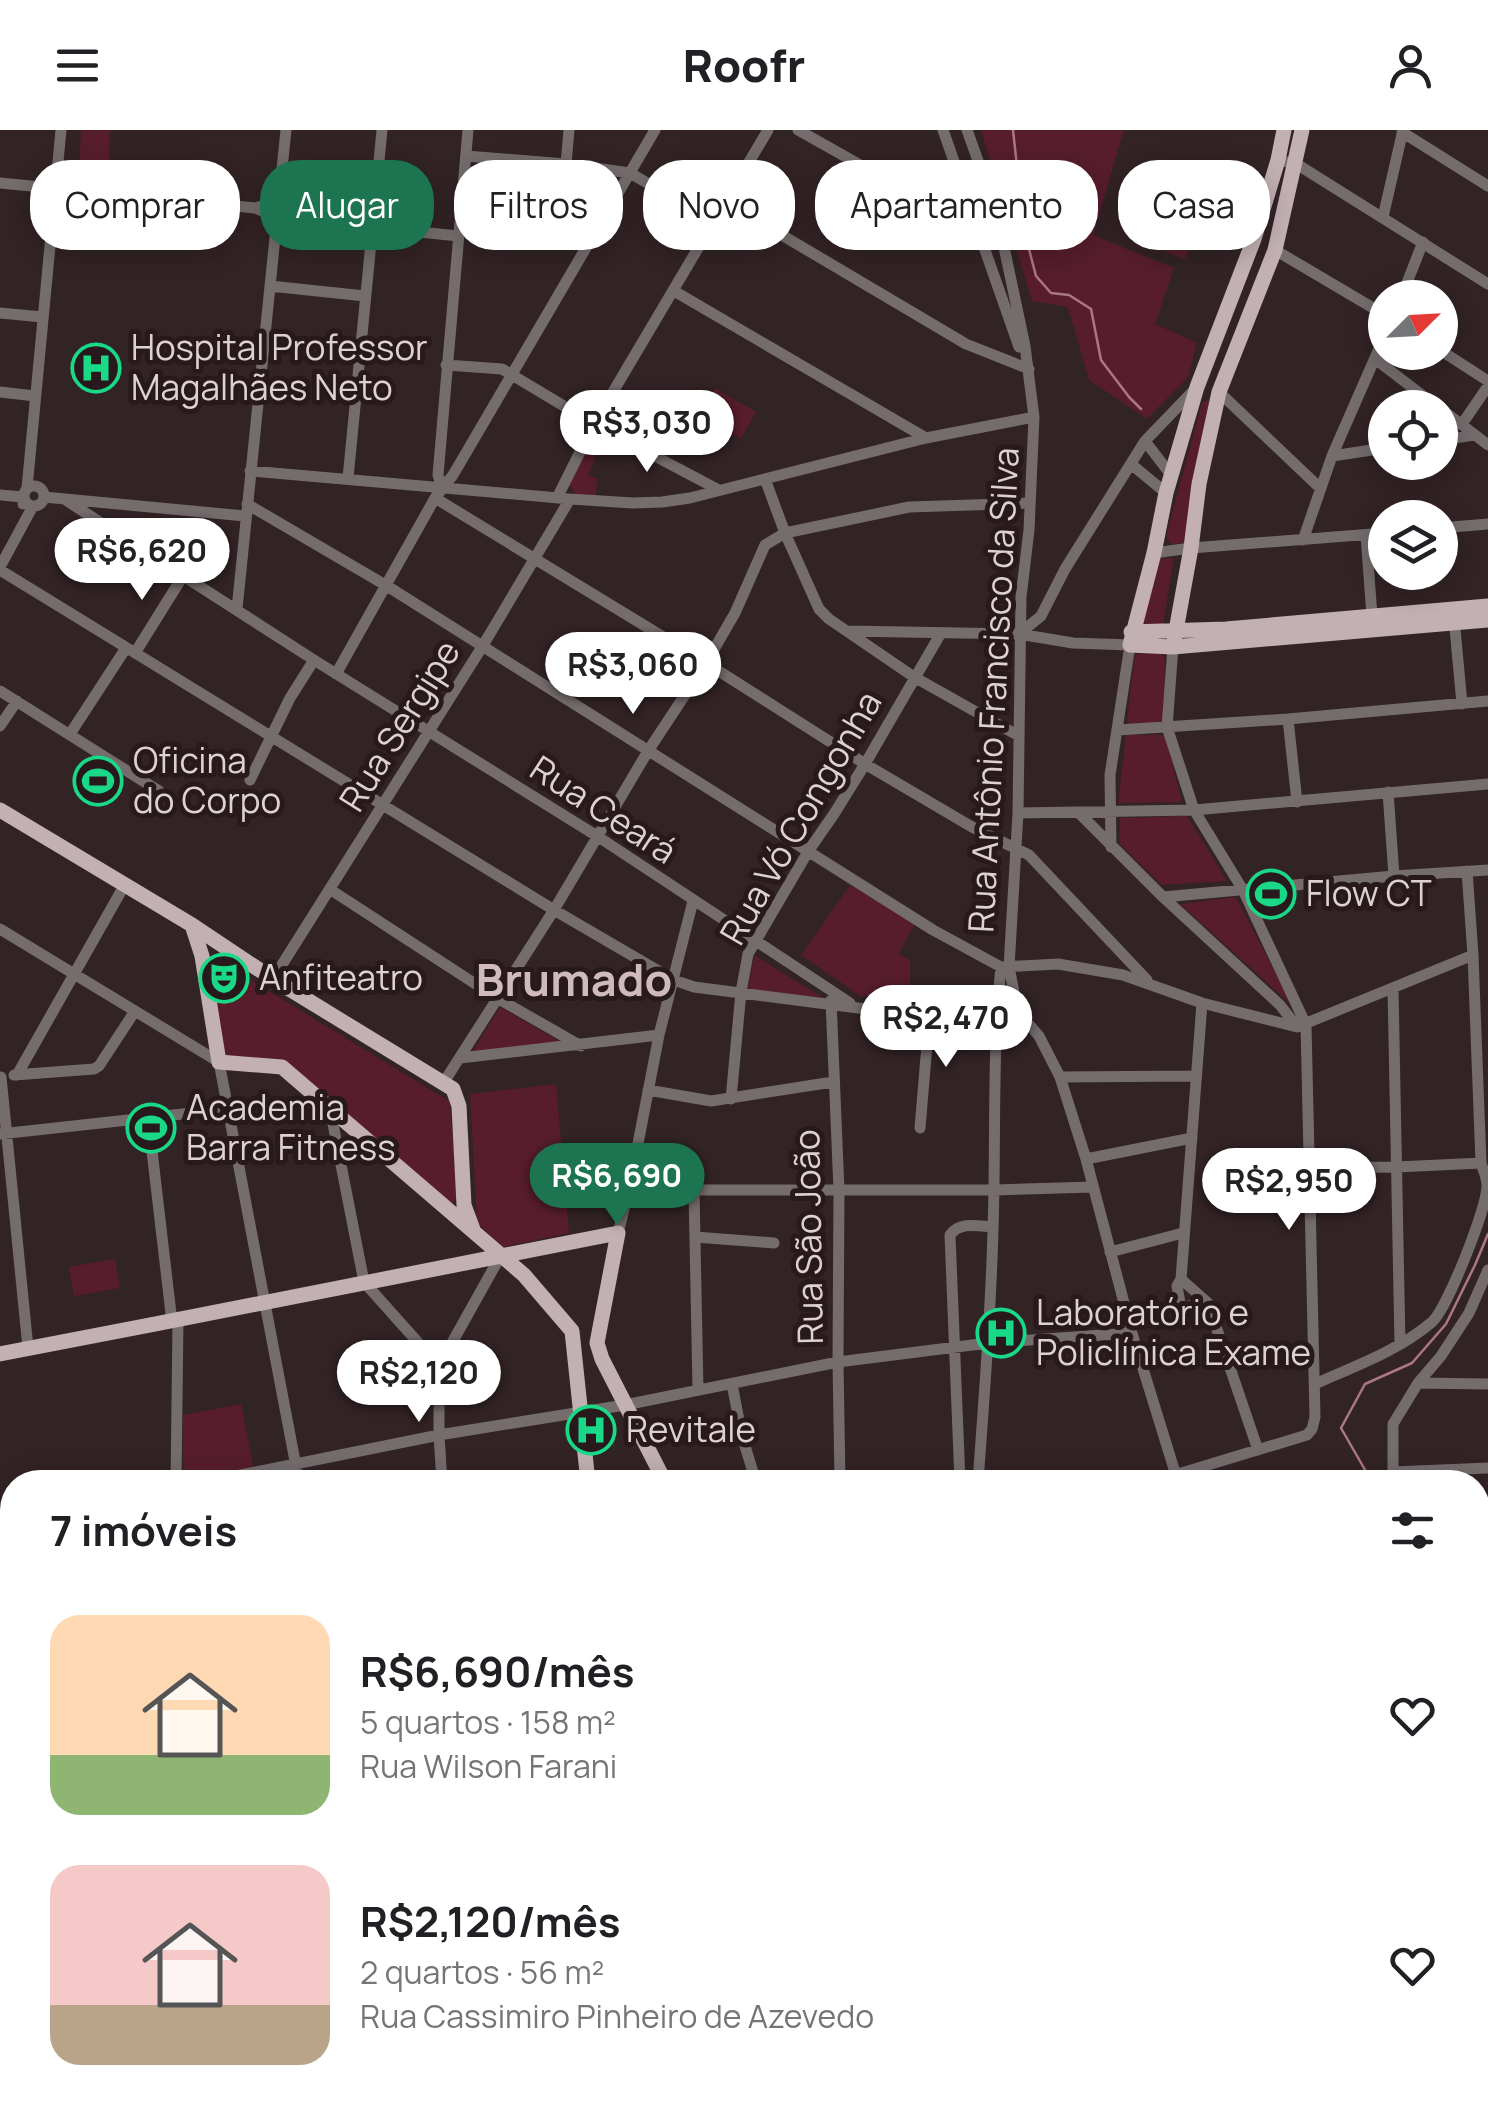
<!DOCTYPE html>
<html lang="pt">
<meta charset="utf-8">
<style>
:root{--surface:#fff;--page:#f6f6f6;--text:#202124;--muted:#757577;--accent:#1d7451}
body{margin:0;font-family:Manrope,sans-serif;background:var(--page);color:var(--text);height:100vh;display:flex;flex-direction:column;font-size:38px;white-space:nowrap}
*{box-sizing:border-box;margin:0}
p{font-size:32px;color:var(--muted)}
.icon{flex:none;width:55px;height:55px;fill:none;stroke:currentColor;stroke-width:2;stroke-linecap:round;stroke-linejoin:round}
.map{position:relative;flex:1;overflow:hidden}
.drawer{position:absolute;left:0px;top:1340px;width:1490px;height:642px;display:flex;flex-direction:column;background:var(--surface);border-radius:40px 40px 0 0;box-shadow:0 5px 25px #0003}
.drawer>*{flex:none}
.top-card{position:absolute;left:30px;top:30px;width:1430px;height:90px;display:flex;gap:20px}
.needle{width:65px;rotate:66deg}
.fabs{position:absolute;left:1368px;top:150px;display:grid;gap:20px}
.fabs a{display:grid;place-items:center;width:90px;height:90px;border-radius:50%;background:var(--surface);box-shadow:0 5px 25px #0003;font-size:50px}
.price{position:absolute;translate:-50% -85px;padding:0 22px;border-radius:35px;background:#fff;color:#222;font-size:32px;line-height:65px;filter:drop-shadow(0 2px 5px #0008)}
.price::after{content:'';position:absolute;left:50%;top:60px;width:30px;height:22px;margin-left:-15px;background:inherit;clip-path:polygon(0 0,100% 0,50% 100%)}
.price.current{background:var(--accent);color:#fff}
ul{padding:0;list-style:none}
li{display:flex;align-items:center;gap:30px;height:250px;padding:0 50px}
li span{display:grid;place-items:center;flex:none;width:280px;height:200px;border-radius:30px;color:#555}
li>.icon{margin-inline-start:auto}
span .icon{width:120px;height:120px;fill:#fffc;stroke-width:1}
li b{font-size:42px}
h2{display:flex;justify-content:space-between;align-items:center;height:120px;padding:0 50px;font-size:42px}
.tag{padding:0 35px;border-radius:40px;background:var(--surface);box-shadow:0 5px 25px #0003;font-size:35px;line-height:90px}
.tag.current{background:var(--accent);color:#fff}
header{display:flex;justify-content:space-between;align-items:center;height:130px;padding:0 50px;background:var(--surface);font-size:45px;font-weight:800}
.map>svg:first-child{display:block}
.green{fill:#571d2c}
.water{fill:#965160;stroke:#ab7782;stroke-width:2.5}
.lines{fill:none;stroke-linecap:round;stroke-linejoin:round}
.stream{stroke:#ab7782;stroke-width:2.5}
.river{stroke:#965160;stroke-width:18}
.minor{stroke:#746c6d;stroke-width:11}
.major{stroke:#c2b0b3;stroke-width:15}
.rail-casing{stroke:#bbafb1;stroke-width:6}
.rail{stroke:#28191c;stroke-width:2.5;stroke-dasharray:8;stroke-linecap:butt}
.labels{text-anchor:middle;stroke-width:10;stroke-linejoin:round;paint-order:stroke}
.poi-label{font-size:35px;fill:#dcd1d3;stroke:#28191c;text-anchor:start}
.street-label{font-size:35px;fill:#dcd1d3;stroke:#28191c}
.district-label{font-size:45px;font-weight:bold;fill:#cfbabd;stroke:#28191c}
</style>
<header><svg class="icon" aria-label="menu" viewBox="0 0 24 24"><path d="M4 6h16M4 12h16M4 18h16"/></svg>Roofr<svg class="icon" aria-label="person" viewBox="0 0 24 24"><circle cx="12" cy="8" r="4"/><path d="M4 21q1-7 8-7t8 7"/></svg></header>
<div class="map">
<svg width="1488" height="1981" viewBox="0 0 1488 1981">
<rect width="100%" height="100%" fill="#322325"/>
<path class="green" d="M81,0h29l-2,44 -29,-1z
M981,0h143l-31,105 81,33 -19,56 42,19 -9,34 -41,42 -58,-39 -21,-73 -36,-6z
M1148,84l47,18 -10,27 -46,-18z
M715,258l41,24 -15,27 -41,-24z
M1211,268l-27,145 -13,1 -5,-7 36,-134z
M599,299l7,4 -18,43 9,2 -1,17h-19l-9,-11 1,-8z
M1174,428l-12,72 -28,1 21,-72z
M1161,523l4,5 -1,60 -6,7 -28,1 -3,-6 8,-66z
M1126,605h39l17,67 -64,1z
M1187,686l40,65 -65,4 -43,-42 1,-25z
M850,755l65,39 -17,30 12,6v38l-50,-2 -59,-41z
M1236,767l56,108 -112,-101z
M754,825l70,43 -76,-8z
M213,827l236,144 10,96 -9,8 -167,-139 -56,-2 -22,-103z
M500,877l66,38 -93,6z
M556,954l13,149 -66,14 -26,-24 -7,-129z
M115,1129l5,29 -46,8 -5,-29z
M241,1274l13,67 -55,11h-16v-67z
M1478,1515h10v164h-10z
M802,1970h97l1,11h-120z
M1005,1970h161l-42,11h-121z"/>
<path class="water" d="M1179,1970h151l-9,11 -34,-4 -12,4h-137z"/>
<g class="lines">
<path class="stream" d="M1013,0l11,100 12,46 15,17 18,2 22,14 10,51 28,37 12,12
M1372,1352l-31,-54 24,-44 47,-21 34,-39 29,-59 13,-31
M1444,1970l8,11"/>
<path class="river" d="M1295,1970l35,11"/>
<path class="minor" d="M798,0l206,116
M943,0l76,217
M967,0l30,84 28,132 9,71 -5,113 -8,67 -3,216 -9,154 9,45 21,24 21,41 26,82 46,174 46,149
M1402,2l86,54
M466,26l100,8 64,9 84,49
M1287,32l8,1 193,121
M566,34l3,-34
M0,53l255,25 22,9 181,19
M726,72l240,142 63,25
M255,78l23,-6 96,8
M1383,87l20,-87
M1275,120l110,65
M270,156l95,10
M674,161l252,147
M1401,168l22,-56
M0,183l42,4
M1440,220l48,31
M1375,229l64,49
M446,235l56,4 92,55 125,66
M0,262l35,4
M1219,262l102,97
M1440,278l48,37
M1462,294l26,-38
M1440,310l35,-5
M1145,311l26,34
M1332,326l53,-8
M1131,334l35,29
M250,341l320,28 63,4 29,-1 28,-4 236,-60 108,-21
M348,348l34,-348
M765,349l20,54 34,76 10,10 85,58 105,59
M24 366a10 10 0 1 1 20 0a10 10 0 1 1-20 0Z
M442,357l-4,-12 30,-345
M27,358l34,-358
M0,365l23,2v7
M44,367l201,19
M435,368l271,165 159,101 107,63 57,28 118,125
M557,368l37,-74 174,-294
M64,369l250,161 283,176 253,167
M247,374l140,82 546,344 68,37 57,-3 65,11 79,28 95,24 176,-72
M1440,398l48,-4
M1366,405l6,81
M1303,410l29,-84 53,-121
M1154,423l37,-5 194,-15
M0,437l33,-61
M0,440l554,340 120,70 20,7 164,21 160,4
M237,479l49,-479
M1454,488l8,86
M847,501l172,3 54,9 57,2 -20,130 1,72
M1019,504l22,-18 24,-47 80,-128 51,-53
M135,523l48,-77
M336,544l99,-176 18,-23 202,-345
M0,561l159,100
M1288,589l9,83
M0,596l17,-25
M1118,600l170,-11 200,-18
M70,604l56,-86
M250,650l40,-82 24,-38
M1388,662l6,84
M1078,682l85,85 117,108 17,22
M1018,683l176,-3 294,-26
M331,760l166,108 84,48
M1163,767l231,-21 94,-6
M0,799l219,133 80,420
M273,849l209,-332 88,-148
M1393,858l7,356
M831,870l8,190 -1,172 2,120
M1202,873l-21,276 27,24 50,147
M460,928l199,-23
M14,945l80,-6 5,-3 36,-55
M17,945l107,-189
M1,947l27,271
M1060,947l135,-1
M444,952l110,-172 94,-159 58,-88 29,-50 30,-68 20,-12 124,-26 121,-4
M648,960l63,11 122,-19
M731,969l10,-107 7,-38 61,-104 25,-36 31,-50 76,-131
M332,979l1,15 31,158 75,84
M148,987l24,205
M920,998l10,-119
M0,1004l228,-25
M1086,1029l106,-21
M1308,1038l89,-1 84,-4
M629,1060h365l99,-3
M694,1060l4,200
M618,1103l11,-43 30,-155 34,-134
M695,1107l79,6
M1110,1122l73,-19
M1181,1149l-4,7 3,17 4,4 24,-4
M1418,1253l70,1
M732,1254l10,52 14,46
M1315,1254c40,-18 83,-33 117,-62 15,-13 56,-116 55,-137 0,-7 -4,-16 -6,-22l-8,-208 -6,-84
M1393,1342l95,-4
M176,1352l2,-161
M206,1352l233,-47 186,-30 213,-43 150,-19 144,-10
M442,1352l-3,-47v-69l62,-111
M960,1352l-10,-247c10,-14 28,-9 43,-8
M978,1352c6,-84 13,-168 15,-253 3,-87 -1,-175 8,-262
M1158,1352l17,-7 132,-40 5,-6 3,-12 -9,-392 -63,-135 -49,-80 -27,-83 6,-80
M1393,1352v-58l25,-41 23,-27 28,-43 19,-43
M0,1391l12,-2
M1478,1423l10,-1
M0,1443h12
M0,1487l12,73
M1478,1505h10
M0,1728h12
M0,1801l12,2
M1478,1813h10
M1478,1834h10
M391,1970l105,9h36l62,-9
M1396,1970v11
M1005,1981l46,-11"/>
<path class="major" d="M1284,0l-6,30 -24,79 -57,148 -31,106 -12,60 -24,92 43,2 315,-27
M1131,502l95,-3 262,-23
M1173,517l18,-99 8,-64 20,-92 56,-142 27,-120
M0,680l192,115 81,54 180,110 6,17 5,99 10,27
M192,795l10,31 17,106 63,5 242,208 48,56
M572,1201l16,151
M0,1224c206,-40 412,-79 618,-121l-21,110 5,16 63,123
M0,1659l12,10
M1478,1689h10
M951,1970l2,11"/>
<g class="rail-casing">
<path id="rail" d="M1478,1823h10
M0,1833l12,4"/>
</g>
<use href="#rail" class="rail"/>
</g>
<defs>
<g id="hospital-ring" transform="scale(2.5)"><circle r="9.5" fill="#28191c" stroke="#19d988" stroke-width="1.5"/><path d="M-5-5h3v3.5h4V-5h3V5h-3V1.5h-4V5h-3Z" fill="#19d988"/></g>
<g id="stadium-ring" transform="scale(2.5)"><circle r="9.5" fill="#28191c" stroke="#19d988" stroke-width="1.5"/><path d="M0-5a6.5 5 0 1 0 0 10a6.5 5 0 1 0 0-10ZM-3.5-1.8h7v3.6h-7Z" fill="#19d988"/></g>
<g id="theatre-ring" transform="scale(2.5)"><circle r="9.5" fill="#28191c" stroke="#19d988" stroke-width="1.5"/><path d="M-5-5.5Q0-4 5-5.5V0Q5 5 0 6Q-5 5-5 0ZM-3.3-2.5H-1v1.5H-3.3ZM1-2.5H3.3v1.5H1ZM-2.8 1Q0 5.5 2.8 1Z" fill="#19d988"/></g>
</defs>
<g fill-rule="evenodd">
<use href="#hospital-ring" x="96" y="238"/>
<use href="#stadium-ring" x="98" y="651"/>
<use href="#stadium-ring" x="1271" y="764"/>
<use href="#theatre-ring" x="224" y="848"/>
<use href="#stadium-ring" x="151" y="998"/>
<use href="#hospital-ring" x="1001" y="1203"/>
<use href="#hospital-ring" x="591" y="1300"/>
</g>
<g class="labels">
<g class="poi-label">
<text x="131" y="230">Hospital Professor<tspan x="131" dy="40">Magalhães Neto</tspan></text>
<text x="133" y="643">Oficina<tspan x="133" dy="40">do Corpo</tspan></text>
<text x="1306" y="776">Flow CT</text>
<text x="259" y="860">Anfiteatro</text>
<text x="186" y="990">Academia<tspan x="186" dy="40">Barra Fitness</tspan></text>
<text x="1036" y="1195">Laboratório e<tspan x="1036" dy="40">Policlínica Exame</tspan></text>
<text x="626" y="1312">Revitale</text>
</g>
<g class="street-label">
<text transform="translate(994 560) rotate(-87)" y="12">Rua Antônio Francisco da Silva</text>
<text transform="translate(400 596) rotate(-58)" y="12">Rua Sergipe</text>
<text transform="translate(603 680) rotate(33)" y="12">Rua Ceará</text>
<text transform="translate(801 688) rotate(-60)" y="12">Rua Vó Congonha</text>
<text transform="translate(809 1107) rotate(-91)" y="12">Rua São João</text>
</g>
<g class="district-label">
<text x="574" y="866">Brumado</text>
</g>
</g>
</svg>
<div class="fabs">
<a><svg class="needle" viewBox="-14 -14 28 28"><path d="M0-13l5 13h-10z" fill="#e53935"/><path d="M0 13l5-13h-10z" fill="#757577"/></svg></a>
<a><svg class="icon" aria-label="locate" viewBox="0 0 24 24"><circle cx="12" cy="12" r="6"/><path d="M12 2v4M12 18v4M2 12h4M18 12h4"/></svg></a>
<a><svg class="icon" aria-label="layers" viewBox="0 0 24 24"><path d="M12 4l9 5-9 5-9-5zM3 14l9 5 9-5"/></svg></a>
</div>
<b class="price" style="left:647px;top:345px">R$3,030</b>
<b class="price" style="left:142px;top:473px">R$6,620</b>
<b class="price" style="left:633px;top:587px">R$3,060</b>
<b class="price" style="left:946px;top:940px">R$2,470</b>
<b class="price current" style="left:617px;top:1098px">R$6,690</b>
<b class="price" style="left:1289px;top:1103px">R$2,950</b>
<b class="price" style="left:419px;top:1295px">R$2,120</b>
<div class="top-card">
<a class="tag">Comprar</a>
<a class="tag current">Alugar</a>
<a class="tag">Filtros</a>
<a class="tag">Novo</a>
<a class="tag">Apartamento</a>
<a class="tag">Casa</a>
</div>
<section class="drawer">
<h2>7 imóveis<svg class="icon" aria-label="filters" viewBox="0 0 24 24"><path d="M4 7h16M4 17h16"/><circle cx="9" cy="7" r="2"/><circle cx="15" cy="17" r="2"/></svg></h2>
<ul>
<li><span style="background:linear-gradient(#ffd9b3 70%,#8fb573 0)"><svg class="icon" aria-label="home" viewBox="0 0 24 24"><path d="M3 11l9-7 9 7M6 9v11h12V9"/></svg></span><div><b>R$6,690/mês</b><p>5 quartos · 158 m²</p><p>Rua Wilson Farani</p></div><svg class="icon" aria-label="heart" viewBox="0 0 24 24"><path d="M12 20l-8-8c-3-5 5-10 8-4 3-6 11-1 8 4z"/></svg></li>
<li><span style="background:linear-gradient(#f6c9c9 70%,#b9a48a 0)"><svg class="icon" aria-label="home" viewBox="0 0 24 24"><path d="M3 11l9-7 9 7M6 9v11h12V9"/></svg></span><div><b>R$2,120/mês</b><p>2 quartos · 56 m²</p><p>Rua Cassimiro Pinheiro de Azevedo</p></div><svg class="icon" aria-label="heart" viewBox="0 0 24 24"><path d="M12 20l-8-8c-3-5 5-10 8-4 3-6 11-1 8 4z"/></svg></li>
</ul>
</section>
</div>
